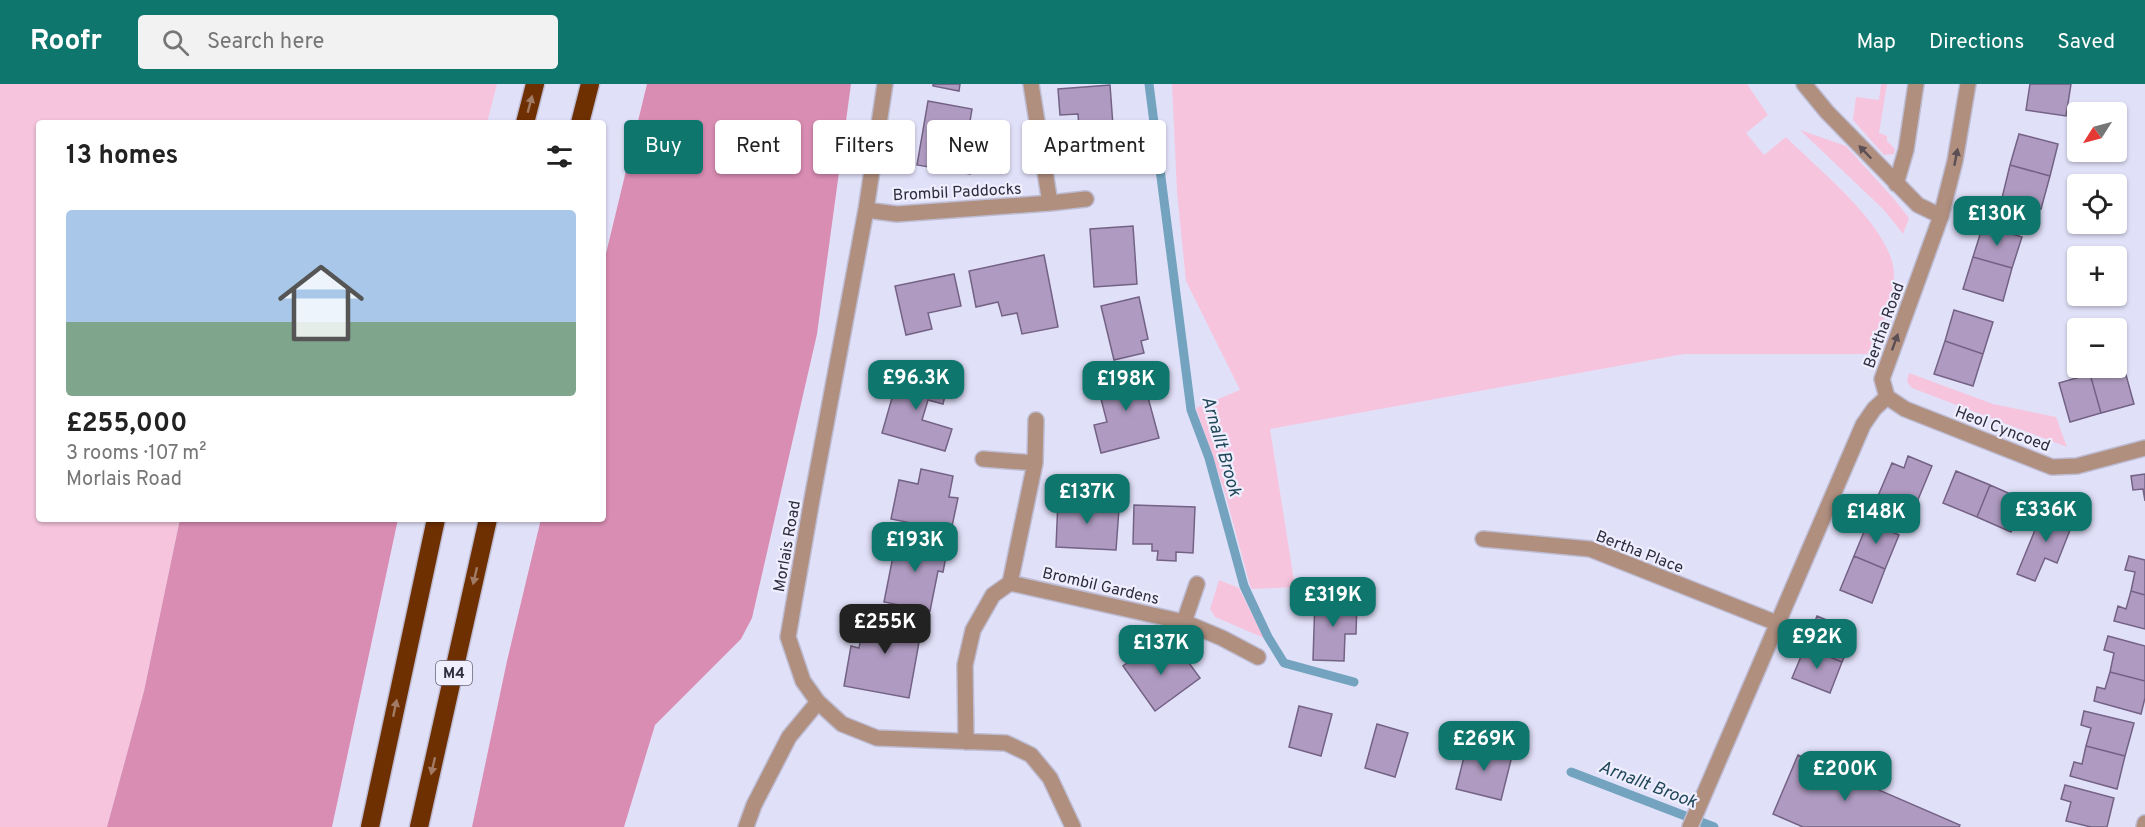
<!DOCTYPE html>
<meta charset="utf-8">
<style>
:root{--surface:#fff;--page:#f2f2f2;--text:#222;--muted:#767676;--line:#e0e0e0;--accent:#0f766e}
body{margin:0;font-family:Overpass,sans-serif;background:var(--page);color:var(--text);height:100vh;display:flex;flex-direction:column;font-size:22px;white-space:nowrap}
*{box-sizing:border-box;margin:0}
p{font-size:20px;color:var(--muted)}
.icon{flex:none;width:33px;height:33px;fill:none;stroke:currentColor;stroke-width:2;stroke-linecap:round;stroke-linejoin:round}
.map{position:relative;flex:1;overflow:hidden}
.panel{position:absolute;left:36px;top:36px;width:570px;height:402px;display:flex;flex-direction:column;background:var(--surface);border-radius:6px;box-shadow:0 2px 4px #0004}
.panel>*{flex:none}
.top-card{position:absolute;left:624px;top:36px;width:570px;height:54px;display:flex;gap:12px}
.needle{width:39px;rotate:234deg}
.tools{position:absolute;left:2067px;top:18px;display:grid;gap:12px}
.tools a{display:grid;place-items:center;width:60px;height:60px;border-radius:6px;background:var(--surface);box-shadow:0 2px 4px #0004;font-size:30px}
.price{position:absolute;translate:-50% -51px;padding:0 14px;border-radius:12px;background:var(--accent);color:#fff;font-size:20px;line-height:39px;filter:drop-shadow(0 2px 3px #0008)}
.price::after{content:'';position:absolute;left:50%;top:36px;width:18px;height:14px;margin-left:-9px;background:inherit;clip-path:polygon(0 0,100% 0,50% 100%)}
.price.current{background:#222;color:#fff}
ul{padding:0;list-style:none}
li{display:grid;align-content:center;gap:12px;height:318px;padding:0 30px}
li+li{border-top:2px solid var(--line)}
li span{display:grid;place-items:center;height:186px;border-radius:6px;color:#555}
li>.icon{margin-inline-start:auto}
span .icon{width:108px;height:108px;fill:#fffc;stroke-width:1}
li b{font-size:26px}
h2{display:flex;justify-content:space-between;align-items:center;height:72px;padding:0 30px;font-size:26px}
.chip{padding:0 21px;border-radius:6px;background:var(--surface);box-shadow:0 2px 4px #0004;font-size:21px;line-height:54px}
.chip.current{background:var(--accent);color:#fff}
header{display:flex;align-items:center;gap:36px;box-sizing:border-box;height:84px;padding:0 30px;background:var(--accent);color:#fff}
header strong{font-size:28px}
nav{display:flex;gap:33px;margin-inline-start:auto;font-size:21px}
.search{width:420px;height:54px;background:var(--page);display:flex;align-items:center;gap:15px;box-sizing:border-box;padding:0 21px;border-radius:6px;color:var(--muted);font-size:22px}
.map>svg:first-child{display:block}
.green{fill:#f6c5dd}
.forest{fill:#d98db3}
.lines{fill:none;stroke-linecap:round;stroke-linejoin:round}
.stream{stroke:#73a3be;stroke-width:9}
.building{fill:#af9bc1;stroke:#746285;stroke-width:1.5}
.lane-casing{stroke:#bdbcd3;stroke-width:18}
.street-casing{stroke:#bdbcd3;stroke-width:18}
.highway-casing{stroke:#bdbcd3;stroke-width:21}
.lane{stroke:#b08f7f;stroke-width:15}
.street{stroke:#b08f7f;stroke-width:15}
.highway{stroke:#6e2f01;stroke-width:18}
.oneway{fill:#a27b67}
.oneway2{fill:#5c4f54}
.labels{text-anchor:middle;stroke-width:4.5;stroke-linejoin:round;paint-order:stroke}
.shield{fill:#efeeff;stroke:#686777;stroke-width:1.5}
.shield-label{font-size:15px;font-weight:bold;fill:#2e2d3d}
.street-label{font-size:16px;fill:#2e2d3d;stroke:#efeeff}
.water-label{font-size:18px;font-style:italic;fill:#204859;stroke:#efeeff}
</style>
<header>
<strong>Roofr</strong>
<div class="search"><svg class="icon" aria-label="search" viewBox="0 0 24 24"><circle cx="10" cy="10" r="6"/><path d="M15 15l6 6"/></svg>Search here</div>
<nav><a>Map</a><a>Directions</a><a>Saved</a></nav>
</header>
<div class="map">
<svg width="2145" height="743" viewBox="0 0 2145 743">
<rect width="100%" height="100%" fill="#e1e0f9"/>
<path class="green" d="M0,0h497l-10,39h-448v396h141l-36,172 -37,136h-107z
M1172,0h575l21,31 -22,18 18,22 22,-18c31,32 108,91 108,138 0,27 -14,55 -24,79h-186l-414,75 25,158 -44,2 -26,-96 -29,-85 44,-18 -54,-109 -9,-89z
M1881,0h6l-8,49 8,3v5l8,8 -1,5 -10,1 -31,-35 3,-23 23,3z
M1800,46l46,16 48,53 15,19 -6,16 -19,-24z
M1909,289l84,31 63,13 11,30 -155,-59 -5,-6z
M1219,496l20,8 25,50 -49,-21 -5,-8z"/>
<path class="forest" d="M647,0h204l-34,250 -65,284 -11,21 -86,86 -31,102h-152l35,-166 34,-142h62v-253z
M180,435h218l-66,308h-225l37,-136z"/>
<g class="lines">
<path class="stream" d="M1149,0l42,326 18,48 35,128 24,51 16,26 70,19
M1571,688l143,55"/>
</g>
<path class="building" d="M933,0h27l-1,7 -26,-5z
M2030,0h41l-5,32 -40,-6z
M1110,1l4,54 -34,2 -2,-27 -18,1 -2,-26z
M928,17l44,8 -5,30 9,2 -6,33 -53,-9z
M2019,50l39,10 -8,32 -40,-11z
M2010,81l40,11 -9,33 -39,-11z
M1983,141l39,12 -10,31 -39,-11z
M1133,142l4,58 -43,3 -4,-58z
M1044,171l14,72 -36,7 -5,-21 -15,3 -4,-14 -22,5 -7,-36z
M1973,173l39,11 -9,33 -40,-12z
M954,190l7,32 -33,7 4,16 -26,6 -11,-49z
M1139,213l9,42 -7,2 3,12 -30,7 -13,-54z
M1954,226l39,12 -10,32 -38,-13z
M1945,257l38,13 -10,32 -39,-12z
M2123,280l11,40 -33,9 -11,-39z
M1140,284l19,70 -58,15 -7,-28 13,-3 -6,-23 5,-1 -5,-20z
M900,286l48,13 -5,21 -15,-4 -6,20 30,9 -7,22 -63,-18z
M2090,290l11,39 -31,9 -11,-39z
M1908,372l24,10 -15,36 -2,-1 -7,16 -33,-14 17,-40 12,5z
M921,385l32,7 -4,21 9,1 -7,33 -60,-12 8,-39 19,4z
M1956,387l34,14 -13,32 -34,-14z
M2145,390v27l-2,-12 -10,1 -2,-14z
M1990,401l34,15 -13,32 -34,-15z
M1058,416l51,3v5l10,1 -3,41 -60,-3z
M1134,421l61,2 -2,46 -17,-1v9l-19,-1 1,-9h-6v-7h-19z
M2044,424l30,12 -17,43 -12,-5 -10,23 -18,-7z
M1868,438l31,13 -14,34 -31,-13z
M897,452l51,10 -5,26 -5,-1 -8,40 -46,-9z
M1854,472l31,13 -13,34 -32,-13z
M2129,472l16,4v35l-14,-4 4,-19 -10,-2z
M2131,507l14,4v34l-31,-8 4,-15 8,3z
M1315,515l42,2 -1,33h-11l-1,27 -31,-1z
M866,526l57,10 -14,78 -65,-12 7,-40 8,2z
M1817,532l38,16 -13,30 -37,-15z
M2108,552l37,10v35l-35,-9 4,-19 -10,-3z
M1152,561l13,18 16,-11 19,26 -45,33 -32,-45z
M1805,563l37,15 -12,31 -38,-15z
M2110,588l35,9v17l-4,16 -47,-13 3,-14 8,2z
M1299,622l33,8 -11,42 -32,-9z
M2084,627l50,12 -9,33 -39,-10 5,-18 -10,-3z
M1377,640l31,9 -13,44 -30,-9z
M1467,661l45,11 -11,44 -45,-11z
M2086,662l39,10 -8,33 -47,-13 4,-14 8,2z
M1798,671l162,70 -1,2h-156l-30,-13z
M2065,701l49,13 -7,29h-16l-25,-6 5,-19 -10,-3z"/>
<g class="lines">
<g class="lane-casing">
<path id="lane" d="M1804,0l23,28 91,93 23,11
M1896,100l10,-34 10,-66"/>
</g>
<g class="street-casing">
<path id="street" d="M885,0l-19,126 -54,289 -24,138 15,44 15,21 24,22 35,14 129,5 25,12 19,23 23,49
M1050,119l36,-4
M866,126l31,4 153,-11 -19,-119
M1887,313l-5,-18 59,-163 14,-55 13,-77
M1887,313l18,12 147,58 25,-1 68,-18
M983,375l52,4
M1483,455l107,10 189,75
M1010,499l174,39 38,16 36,19
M1184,538l13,-38
M966,658l-1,-77 8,-35 20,-35 17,-12 25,-120 1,-43
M746,743l8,-22 35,-68 29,-35
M1690,743l173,-402 11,-16 13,-12
M2144,743l1,-4"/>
</g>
<g class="highway-casing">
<path id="highway" d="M525,39l10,-39
M580,39l10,-39
M370,743l66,-308
M419,743l69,-308"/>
</g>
<use href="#lane" class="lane"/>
<use href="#street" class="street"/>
<use href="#highway" class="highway"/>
</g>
<defs><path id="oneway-solid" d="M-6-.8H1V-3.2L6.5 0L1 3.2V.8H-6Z" transform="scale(1.5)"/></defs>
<g class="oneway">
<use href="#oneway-solid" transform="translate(530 20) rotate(-75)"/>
<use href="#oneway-solid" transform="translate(475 492) rotate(103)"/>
<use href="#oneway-solid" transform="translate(395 624) rotate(-78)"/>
<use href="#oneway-solid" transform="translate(433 682) rotate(103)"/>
</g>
<g class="oneway2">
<use href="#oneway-solid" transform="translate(1865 68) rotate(-134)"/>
<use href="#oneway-solid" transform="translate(1956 73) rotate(-79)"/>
<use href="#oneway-solid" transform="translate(1895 258) rotate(-70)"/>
</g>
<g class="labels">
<rect class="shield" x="436" y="577" width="36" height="24" rx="4.5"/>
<g class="shield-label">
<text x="454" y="594">M4</text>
</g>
<g class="street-label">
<text transform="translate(957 107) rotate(-3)" y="6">Brombil Paddocks</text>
<text transform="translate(1883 241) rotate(-70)" y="6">Bertha Road</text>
<text transform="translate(2003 344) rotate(21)" y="6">Heol Cyncoed</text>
<text transform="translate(786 462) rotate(-80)" y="6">Morlais Road</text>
<text transform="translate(1640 467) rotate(21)" y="6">Bertha Place</text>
<text transform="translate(1101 501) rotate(13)" y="6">Brombil Gardens</text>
</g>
<g class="water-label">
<text transform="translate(1222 362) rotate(74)" y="6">Arnallt Brook</text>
<text transform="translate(1648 700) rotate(21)" y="6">Arnallt Brook</text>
</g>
</g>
</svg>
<div class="tools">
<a><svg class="needle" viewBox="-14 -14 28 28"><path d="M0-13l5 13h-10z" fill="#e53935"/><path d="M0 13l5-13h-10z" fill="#767676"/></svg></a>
<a><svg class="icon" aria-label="locate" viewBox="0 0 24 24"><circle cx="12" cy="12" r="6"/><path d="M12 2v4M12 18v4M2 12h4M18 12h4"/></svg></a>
<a>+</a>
<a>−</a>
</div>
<b class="price" style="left:1997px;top:163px">£130K</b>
<b class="price" style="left:916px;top:327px">£96.3K</b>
<b class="price" style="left:1126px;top:328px">£198K</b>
<b class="price" style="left:1087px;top:441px">£137K</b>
<b class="price" style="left:2046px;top:459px">£336K</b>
<b class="price" style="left:1876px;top:461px">£148K</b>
<b class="price" style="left:915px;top:489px">£193K</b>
<b class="price" style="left:1333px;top:544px">£319K</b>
<b class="price current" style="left:885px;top:571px">£255K</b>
<b class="price" style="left:1817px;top:586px">£92K</b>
<b class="price" style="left:1161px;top:592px">£137K</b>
<b class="price" style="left:1484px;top:688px">£269K</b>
<b class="price" style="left:1845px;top:718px">£200K</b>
<div class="top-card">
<a class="chip current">Buy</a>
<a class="chip">Rent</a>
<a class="chip">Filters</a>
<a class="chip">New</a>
<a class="chip">Apartment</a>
</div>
<section class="panel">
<h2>13 homes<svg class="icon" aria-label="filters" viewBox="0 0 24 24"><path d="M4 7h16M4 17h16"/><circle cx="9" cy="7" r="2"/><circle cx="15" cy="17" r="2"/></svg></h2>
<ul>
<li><span style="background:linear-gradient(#a9c7e8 60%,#7fa58c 0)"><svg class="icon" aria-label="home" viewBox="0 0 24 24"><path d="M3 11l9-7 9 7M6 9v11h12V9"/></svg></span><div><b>£255,000</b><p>3 rooms · 107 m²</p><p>Morlais Road</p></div></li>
</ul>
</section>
</div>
